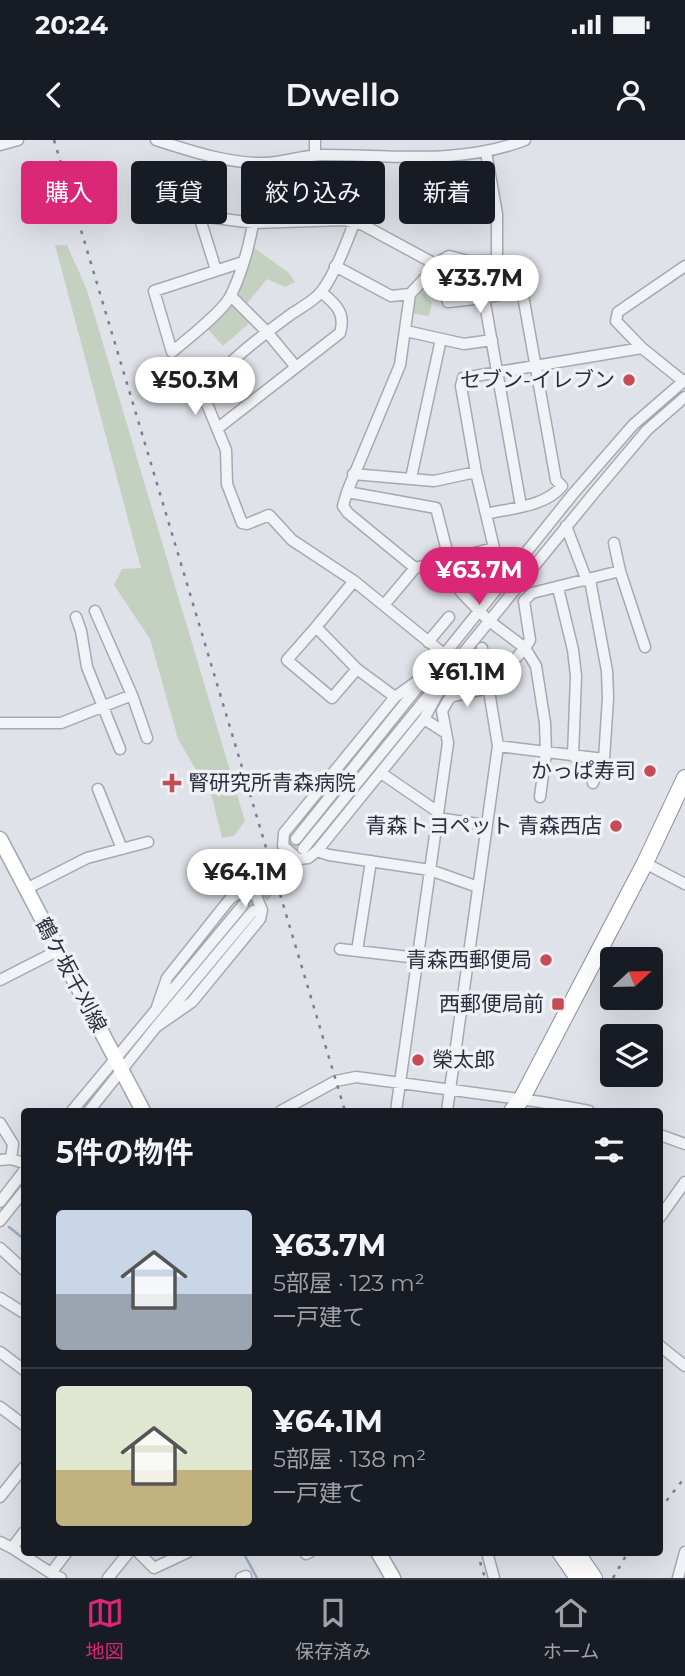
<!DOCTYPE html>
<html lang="ja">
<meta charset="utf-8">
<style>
:root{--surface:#171b24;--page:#242831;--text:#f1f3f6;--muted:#9ea1a6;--line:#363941;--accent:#db2777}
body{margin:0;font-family:Montserrat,"Noto Sans JP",sans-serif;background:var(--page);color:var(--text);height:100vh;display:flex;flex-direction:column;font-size:26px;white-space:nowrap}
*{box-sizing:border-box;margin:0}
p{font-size:23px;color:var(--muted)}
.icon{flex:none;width:38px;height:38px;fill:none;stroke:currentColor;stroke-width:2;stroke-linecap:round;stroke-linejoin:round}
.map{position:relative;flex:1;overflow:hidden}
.panel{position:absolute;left:21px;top:968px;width:642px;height:448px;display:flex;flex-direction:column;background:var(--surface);border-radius:7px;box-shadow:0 7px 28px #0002}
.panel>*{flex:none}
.hud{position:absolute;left:21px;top:21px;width:644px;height:63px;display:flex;gap:14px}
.needle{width:46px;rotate:68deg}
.controls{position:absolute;left:600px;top:807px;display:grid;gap:14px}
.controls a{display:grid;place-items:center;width:63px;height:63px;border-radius:7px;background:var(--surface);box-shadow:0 7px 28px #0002;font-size:35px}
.price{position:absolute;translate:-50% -60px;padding:0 16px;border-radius:24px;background:#fff;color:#222;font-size:23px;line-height:46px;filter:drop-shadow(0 2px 4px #0008)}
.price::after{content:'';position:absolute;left:50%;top:42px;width:21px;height:16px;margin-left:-10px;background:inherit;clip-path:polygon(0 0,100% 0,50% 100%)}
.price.selected{background:var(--accent);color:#fff}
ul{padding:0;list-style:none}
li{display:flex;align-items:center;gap:21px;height:175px;padding:0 35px}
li+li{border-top:2px solid var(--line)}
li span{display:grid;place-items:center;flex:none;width:196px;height:140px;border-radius:7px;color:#555}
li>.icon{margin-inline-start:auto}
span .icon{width:84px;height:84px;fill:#fffc;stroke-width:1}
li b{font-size:30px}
h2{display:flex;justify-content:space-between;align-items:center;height:84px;padding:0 35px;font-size:30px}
.chip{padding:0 24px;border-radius:7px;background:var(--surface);box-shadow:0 7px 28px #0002;font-size:24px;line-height:63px}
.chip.selected{background:var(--accent);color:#fff}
.status{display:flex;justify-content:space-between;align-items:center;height:49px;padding:0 35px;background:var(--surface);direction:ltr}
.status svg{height:19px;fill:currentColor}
header{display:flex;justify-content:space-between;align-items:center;height:91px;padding:0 35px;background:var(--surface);font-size:32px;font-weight:600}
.tab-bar{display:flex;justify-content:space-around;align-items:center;height:98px;border-top:2px solid var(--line);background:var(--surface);font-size:19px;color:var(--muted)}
.tab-bar a{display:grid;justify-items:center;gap:4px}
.tab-bar .selected{color:var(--accent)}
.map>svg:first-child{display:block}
.green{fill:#c4d1c1}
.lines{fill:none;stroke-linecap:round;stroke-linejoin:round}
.stream{stroke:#9cadc6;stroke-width:2.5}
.minor-tunnel{stroke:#bbbec6;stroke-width:10;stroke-dasharray:10 5;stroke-linecap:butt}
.minor-casing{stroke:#a5a9b2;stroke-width:13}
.major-casing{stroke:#9fa6b3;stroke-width:17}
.highway-casing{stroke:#888e9d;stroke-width:18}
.minor{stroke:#f2f3f6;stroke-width:10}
.major{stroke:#fff;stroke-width:14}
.highway{stroke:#fff;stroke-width:16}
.rail{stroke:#7a8090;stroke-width:2.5;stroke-dasharray:3.5 7;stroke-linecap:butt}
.poi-dot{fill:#c64b54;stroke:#eff1f5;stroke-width:2.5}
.labels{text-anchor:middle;stroke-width:7;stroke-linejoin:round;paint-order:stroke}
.poi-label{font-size:21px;fill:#292f3e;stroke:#eff1f5;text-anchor:end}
.street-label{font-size:21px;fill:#292f3e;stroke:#eff1f5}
</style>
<div class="status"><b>20:24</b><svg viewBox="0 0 49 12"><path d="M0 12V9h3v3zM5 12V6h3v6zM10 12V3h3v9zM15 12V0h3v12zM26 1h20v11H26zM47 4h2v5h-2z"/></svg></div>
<header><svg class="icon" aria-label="back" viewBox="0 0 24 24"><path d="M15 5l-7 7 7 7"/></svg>Dwello<svg class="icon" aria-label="person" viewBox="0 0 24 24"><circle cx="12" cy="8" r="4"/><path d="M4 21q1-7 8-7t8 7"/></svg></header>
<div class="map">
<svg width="685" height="1438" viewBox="0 0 685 1438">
<rect width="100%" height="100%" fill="#dfe2e8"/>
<path class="green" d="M55,105h12l20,45 158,531 -11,15 -12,2 -10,-41 -34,-58 -28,-100 -36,-54 8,-16 19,-1z
M254,108l34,24 7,10 -10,5 -18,-8 -22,27 -10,-10z
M422,150l10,13 -3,13 -18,-3 2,-16z
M233,162l19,19 -29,25 -17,-19z"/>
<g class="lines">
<path class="stream" d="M9,1087l15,12
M243,1412l14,26"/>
<path class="minor-tunnel" d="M243,765l53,-66
M254,769l47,-58"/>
<g class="minor-casing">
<path id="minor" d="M156,0c35,11 73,24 109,23 20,-1 39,-8 59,-8 67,0 136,10 201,-15
M315,0v15
M0,5l18,-5
M354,83c-7,19 -20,53 -33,69 -7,9 -21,16 -31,23 -23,17 -77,56 -86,82l22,53 1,34 15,39 5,1 22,-9 23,25 62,41 91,74
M243,122l-89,29 18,61c15,-13 52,-41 59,-57 20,-41 25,-87 31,-132
M335,126l56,30 19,-2
M216,130l-15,-48 7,-5 46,6 90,-3 19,5 74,40 11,37 36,-4 38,-8 34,190 6,6c-17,21 -51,22 -76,28
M231,156l36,36 29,35
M484,158l37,208
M406,191l58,13 28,-4
M642,208l-26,-27 2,-9 67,-46
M218,288l122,-95c6,-20 -4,-29 -19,-41
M353,334l81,7 42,-9
M411,338l30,-139
M347,352l-4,14 5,7 67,55
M566,386l21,55
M614,403l6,28 25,76
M449,419l-13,-51 -89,-16 53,-127 10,-71 32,-34 7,-4 19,5h29v-47l-11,-62
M443,422l18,30 27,28 37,28 11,18 9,57 1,29 -6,45
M354,441l-38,46 41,42 38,28
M558,448l15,62 3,26 -3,80
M384,465l31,-37 79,-20 -18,-76 -15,-86 2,-8 179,-30 41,33
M95,471l37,84 15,43
M76,477l5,14 6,36 33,82
M316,487l-29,33 45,38 25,-29
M428,502l21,-25
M420,539l-25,18 -111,136 -1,13 15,13 10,-1 9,-7 107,-132 20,-37
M424,579l22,14
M0,583h61l71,-28
M498,606l106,13 4,-61 -1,-27 -17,-91
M381,633l57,39
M593,643l4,-24
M98,649l24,60
M437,678l49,7
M296,699l277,-345 60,-69 52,-45
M303,709l291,-356 53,-63 38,-33
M317,711l12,4 101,15 48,17
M645,723l40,21
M26,749l61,-31 61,-16
M340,809l78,9
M357,811l14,-90
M0,840l59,-30
M156,870l11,-32 62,-78c8,-8 18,-9 27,-4l6,14 -2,9 -68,83 -36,25
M72,971l171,-206
M89,971l67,-84 97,-116
M281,971l55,-30 20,-4 185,25 48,9
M396,971l52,-368 -6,-32 8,-14 39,-9 36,-40 5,-8 -6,-39 8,-8 88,-22
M447,971l51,-365 -16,-98
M0,983l13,21 -2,15
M660,995l25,9
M0,1020l11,-1 13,4
M0,1062l24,-31
M660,1077l25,-35
M0,1081l24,-30
M0,1108l24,22
M0,1158l24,15
M660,1206l25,20
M0,1212l24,18
M0,1267l24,18
M0,1357l24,-30
M0,1402l12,6 12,-16
M12,1408l39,25
M138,1412l16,16 34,-16
M305,1412l1,2 4,-2
M487,1412l7,26
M61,1438l-10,-5 16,-21
M108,1438l21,-26
M241,1438l5,-2
M678,1438l7,-26"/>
</g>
<g class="major-casing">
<path id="major" d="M0,699l143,272
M378,1412l15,26"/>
</g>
<g class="highway-casing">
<path id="highway" d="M512,971l9,-11 124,-237 40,-85
M560,1412l18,26
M576,1412l18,26"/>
</g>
<use href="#minor" class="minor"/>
<use href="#major" class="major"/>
<use href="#highway" class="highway"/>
<path class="rail" d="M54,0l291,971
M660,1369l25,-32
M477,1412l8,26
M613,1438l15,-26"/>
</g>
<g class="poi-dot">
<circle cx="629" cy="240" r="7"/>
<circle cx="650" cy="631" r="7"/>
<path d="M168.5 632.5h7v7h7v7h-7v7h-7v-7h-7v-7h7z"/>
<circle cx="616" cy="686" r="7"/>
<circle cx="546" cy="820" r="7"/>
<rect x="551" y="857" width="14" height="14" rx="3.5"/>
<circle cx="418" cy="920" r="7"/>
</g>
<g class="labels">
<g class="poi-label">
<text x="615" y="247">セブン-イレブン</text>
<text x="636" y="638">かっぱ寿司</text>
<text x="188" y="650" text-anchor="start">腎研究所青森病院</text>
<text x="602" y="693">青森トヨペット 青森西店</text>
<text x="532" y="827">青森西郵便局</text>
<text x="544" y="871">西郵便局前</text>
<text x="432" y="927" text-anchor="start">榮太郎</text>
</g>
<g class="street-label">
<text transform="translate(71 835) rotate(62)" y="7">鶴ケ坂千刈線</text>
</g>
</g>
</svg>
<div class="controls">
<a><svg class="needle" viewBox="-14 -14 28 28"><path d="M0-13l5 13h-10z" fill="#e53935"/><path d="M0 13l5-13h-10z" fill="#9ea1a6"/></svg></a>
<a><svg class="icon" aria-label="layers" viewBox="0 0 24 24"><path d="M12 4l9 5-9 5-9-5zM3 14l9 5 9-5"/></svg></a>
</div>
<b class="price" style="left:480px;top:175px">¥33.7M</b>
<b class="price" style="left:195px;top:277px">¥50.3M</b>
<b class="price selected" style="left:479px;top:467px">¥63.7M</b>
<b class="price" style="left:467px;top:569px">¥61.1M</b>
<b class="price" style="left:245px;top:769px">¥64.1M</b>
<div class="hud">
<a class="chip selected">購入</a>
<a class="chip">賃貸</a>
<a class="chip">絞り込み</a>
<a class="chip">新着</a>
</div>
<section class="panel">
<h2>5件の物件<svg class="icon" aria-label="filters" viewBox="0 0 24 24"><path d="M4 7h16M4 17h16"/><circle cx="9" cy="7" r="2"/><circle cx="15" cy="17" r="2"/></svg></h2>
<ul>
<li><span style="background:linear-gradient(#c9d6e8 60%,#9aa5b1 0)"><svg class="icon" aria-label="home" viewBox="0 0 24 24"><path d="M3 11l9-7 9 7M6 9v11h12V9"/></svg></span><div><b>¥63.7M</b><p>5部屋 · 123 m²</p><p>一戸建て</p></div></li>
<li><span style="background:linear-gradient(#dfe7d0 60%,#c2b280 0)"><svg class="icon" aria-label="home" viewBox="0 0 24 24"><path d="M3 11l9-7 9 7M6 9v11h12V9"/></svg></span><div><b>¥64.1M</b><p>5部屋 · 138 m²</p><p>一戸建て</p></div></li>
</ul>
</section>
</div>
<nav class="tab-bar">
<a class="selected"><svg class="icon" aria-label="map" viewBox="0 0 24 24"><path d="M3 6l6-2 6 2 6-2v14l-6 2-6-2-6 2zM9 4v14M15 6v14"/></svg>地図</a>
<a><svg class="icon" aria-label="saved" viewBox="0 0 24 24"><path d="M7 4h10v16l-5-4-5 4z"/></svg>保存済み</a>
<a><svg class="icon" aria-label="home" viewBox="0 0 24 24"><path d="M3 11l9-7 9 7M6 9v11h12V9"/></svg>ホーム</a>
</nav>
